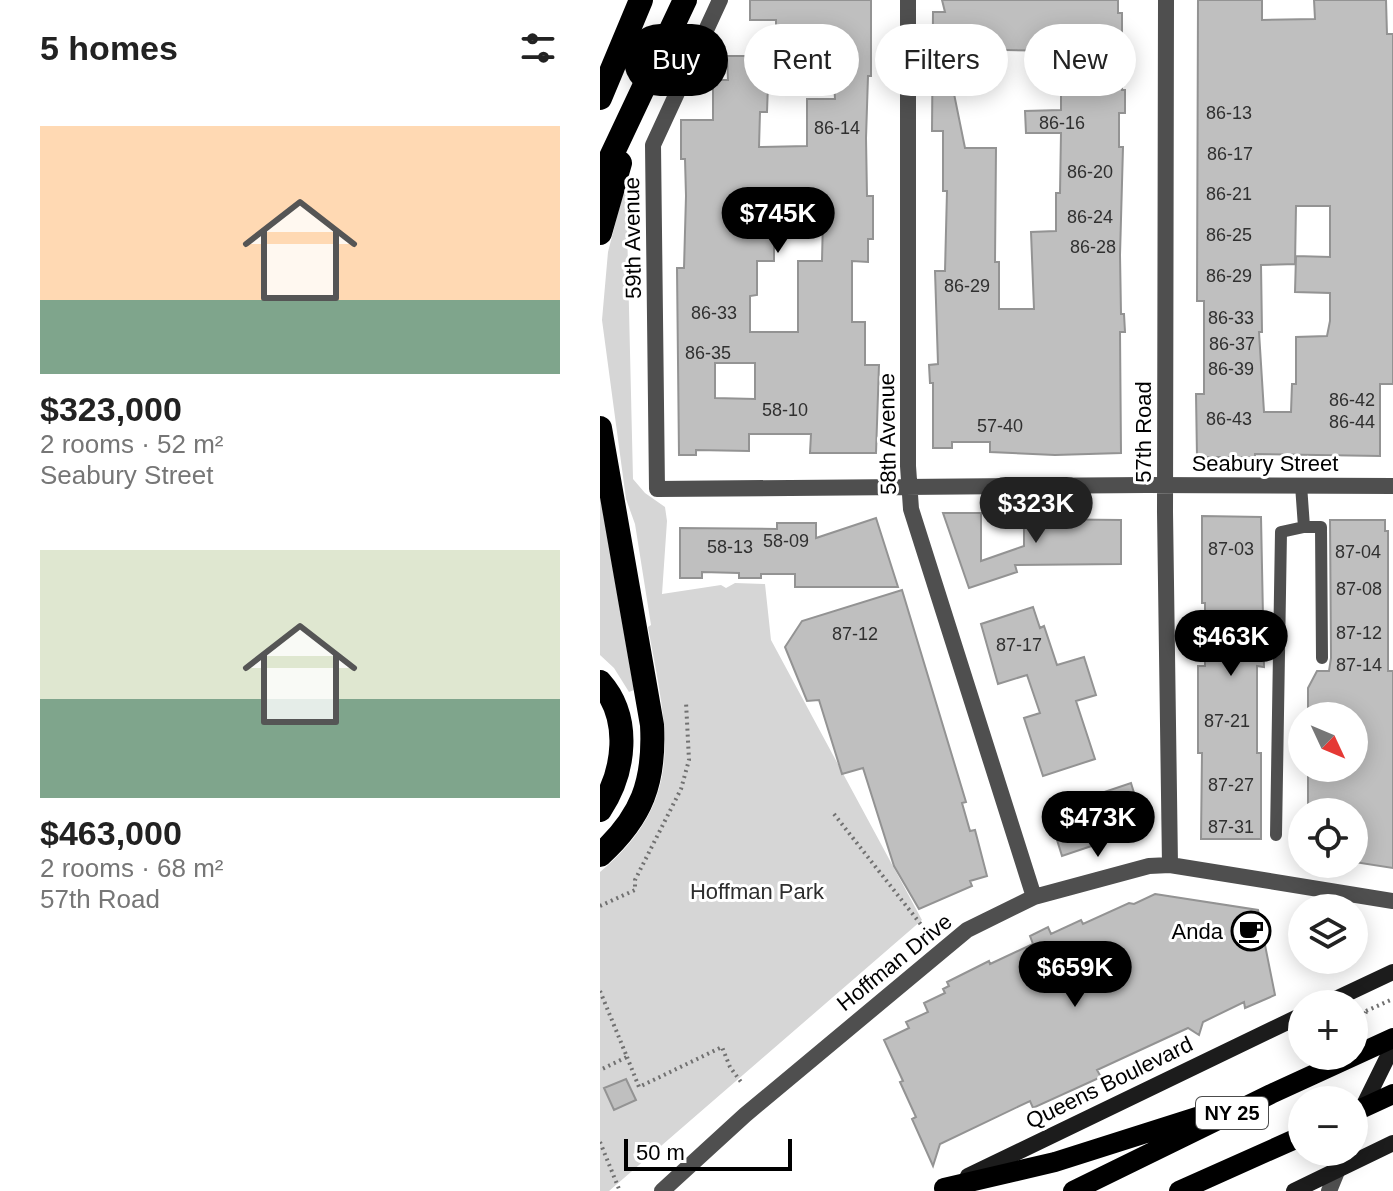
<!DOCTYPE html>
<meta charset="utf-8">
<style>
:root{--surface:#fff;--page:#f2f2f2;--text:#222;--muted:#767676;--accent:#000}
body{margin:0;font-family:Arial,sans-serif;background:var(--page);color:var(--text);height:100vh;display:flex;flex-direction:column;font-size:30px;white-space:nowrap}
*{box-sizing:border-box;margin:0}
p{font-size:26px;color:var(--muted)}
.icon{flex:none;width:44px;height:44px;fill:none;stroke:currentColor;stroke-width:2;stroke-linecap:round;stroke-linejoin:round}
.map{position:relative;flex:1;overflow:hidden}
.panel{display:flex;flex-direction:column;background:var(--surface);width:600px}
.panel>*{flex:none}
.top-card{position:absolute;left:24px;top:24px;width:648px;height:72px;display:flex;gap:16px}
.needle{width:52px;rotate:134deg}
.fabs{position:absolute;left:688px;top:702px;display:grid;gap:16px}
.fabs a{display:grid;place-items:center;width:80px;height:80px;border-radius:50%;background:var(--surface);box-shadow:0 4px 20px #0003;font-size:40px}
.scale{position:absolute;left:24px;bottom:20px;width:168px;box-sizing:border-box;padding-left:8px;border:4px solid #000;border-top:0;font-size:22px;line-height:28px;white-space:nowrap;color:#000;-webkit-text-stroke:6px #fff;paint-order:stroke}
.price{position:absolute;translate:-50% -68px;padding:0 18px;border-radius:28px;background:var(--accent);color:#fff;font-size:26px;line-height:52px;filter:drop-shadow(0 2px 4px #0008)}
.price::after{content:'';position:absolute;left:50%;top:48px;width:24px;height:18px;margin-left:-12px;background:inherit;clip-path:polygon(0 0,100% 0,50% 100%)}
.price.active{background:#222;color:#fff}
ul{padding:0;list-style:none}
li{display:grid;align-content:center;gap:16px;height:424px;padding:0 40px}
li span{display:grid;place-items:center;height:248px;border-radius:0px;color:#555}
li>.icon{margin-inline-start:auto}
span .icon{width:144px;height:144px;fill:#fffc;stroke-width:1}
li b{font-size:34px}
h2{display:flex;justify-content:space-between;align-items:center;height:96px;padding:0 40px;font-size:34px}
.pill{padding:0 28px;border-radius:36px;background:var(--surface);box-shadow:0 4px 20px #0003;font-size:28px;line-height:72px}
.pill.active{background:var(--accent);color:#fff}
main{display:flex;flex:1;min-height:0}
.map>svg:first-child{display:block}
.green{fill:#d6d6d6}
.building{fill:#bfbfbf;stroke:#939393;stroke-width:2;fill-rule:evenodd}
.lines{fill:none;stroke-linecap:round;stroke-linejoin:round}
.path{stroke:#717171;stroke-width:4;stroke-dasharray:2 4;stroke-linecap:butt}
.lane{stroke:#4f4f4f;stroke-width:12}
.street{stroke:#4f4f4f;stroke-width:16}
.secondary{stroke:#1c1c1c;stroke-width:16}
.primary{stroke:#000;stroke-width:20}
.highway{stroke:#000;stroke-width:24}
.labels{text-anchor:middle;stroke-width:6;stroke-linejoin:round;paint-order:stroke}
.number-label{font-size:18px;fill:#303030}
.shield{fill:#fff;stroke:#4c4c4c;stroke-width:2}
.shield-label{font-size:20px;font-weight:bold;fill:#000}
.street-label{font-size:22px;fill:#000;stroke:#fff}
.park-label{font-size:22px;fill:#2d2d2d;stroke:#fff}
.poi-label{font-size:22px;fill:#000;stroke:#fff;text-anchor:end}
</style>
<main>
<section class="panel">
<h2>5 homes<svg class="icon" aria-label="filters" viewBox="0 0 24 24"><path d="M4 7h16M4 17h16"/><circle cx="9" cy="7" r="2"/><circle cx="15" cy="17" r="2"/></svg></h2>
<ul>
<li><span style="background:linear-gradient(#ffd9b3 70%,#7fa58c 0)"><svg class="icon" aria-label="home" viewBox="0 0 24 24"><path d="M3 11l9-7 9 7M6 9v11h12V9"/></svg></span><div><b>$323,000</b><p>2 rooms · 52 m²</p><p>Seabury Street</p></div></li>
<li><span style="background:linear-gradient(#dfe7d0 60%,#7fa58c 0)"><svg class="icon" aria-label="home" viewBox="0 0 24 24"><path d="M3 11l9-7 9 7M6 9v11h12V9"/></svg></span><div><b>$463,000</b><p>2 rooms · 68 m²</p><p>57th Road</p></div></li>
</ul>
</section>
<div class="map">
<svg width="793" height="1191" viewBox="0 0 793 1191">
<rect width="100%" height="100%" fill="#fff"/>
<path class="green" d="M26,182l7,297 12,14 20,14 2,14 -5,73 59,-9 5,3 9,-5 30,1 6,56 151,280 -313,271h-9v-319c89,-74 66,-144 48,-245l3,-2 -16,-101 -9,-25 -24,-179 6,-68z
M0,495l34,195 -5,2 -15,-24 -14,-13z"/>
<path class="building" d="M150,0h121v76h-3l-2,62 1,58h6v43h-5v23l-16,-1v61h13v43h14l-3,88h-66l1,-19h-62v17l-53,-1v5h-17l-2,-187h7l2,-72 -1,-37h-4v-39h32v-40h15l-1,-24h42l-2,56h-7l-1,35 48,-1v-47h28l-1,-17h10v-35h-26v-11l-42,-1v-15h-26zM174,200h41v18h8l-1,43h-24v71h-48v-36l7,-1v-34h17zM115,363h40v36l-40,-1z
M342,0h176v13h4v77h3v23h-6v34h4l-3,108 1,59h3l1,18h-5l1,121 -66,2 -65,-3v-10h-38v6h-19v-65h-3l-1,-18 9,-1 -3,-93h10l2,-80h-4v-60h-11l1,-119h12zM352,49l109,2v59l-36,1 1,22h35l-1,60h-4v38l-25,1 3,77h-35v-47h-4l1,-114h-31l-13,-64z
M598,0h64v20l53,-1 -1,-19h72l1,34h6v350h-13v72l-125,-2v3h-58l-1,-63h8v-93h-7zM696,206h34v51l-34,-1 -1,36 35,1v28l-3,15 -31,1v47h-4l-1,28h-27l-5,-80h3l-1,-67 34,-1z
M343,513h38v48l43,-15v-27l97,1v44l-106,1 2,7 -48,16z
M602,516l59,1 3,150 -7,-1v87h4v86h-60l1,-86h-4v-87h7v-63h-3z
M276,518l22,69h-103v-13h-34v4h-22v-5l-37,-1v6h-22v-50l97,1v-6h39v15z
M730,520h55v11h3v140h5v197l-39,-6v-50h-46v-44h46v-52h-46v-28l9,-17h12l2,-13z
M302,590l64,212 -4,1 8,28 5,-1 12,46 -17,5 2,5 -53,23 -25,-43 -31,-98 -21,6 -23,-74 -12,1 -22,-54 17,-26z
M433,607l7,21 4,-2 13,39 27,-8 12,38 -20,6 19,58 -52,17 -19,-58 16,-5 -13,-38 -29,9 -17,-60z
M531,783l7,23 -9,3 7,22 -74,25 -14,-45z
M555,894l103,16 17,85 -30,13 -1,-6 -41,20 -4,13 -11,-7 -91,42 4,7 -68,31 -3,-7 -90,43 -7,22 -21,-47 4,-2 -16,-35 3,-1 -19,-41 25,-12 -3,-6 22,-10 -4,-9 21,-10 -2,-4 6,-3 -2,-4 42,-21 1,3 43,-20 -3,-8 18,-9 3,7 30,-14 2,4 46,-21 5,1z
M26,1079l10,21 -22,10 -10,-22z"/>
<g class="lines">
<path class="path" d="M234,814l92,117
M0,906l35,-16v-10l46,-91 8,-29 -3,-58
M0,991l27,66 -27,13
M766,1011l27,-12
M760,1024l6,-12
M27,1057l12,30 83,-40 8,20 11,15
M0,1142l19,47"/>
<path class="lane" d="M704,527h17l1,131
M676,835l5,-303 23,-5 -3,-42"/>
<path class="street" d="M120,0l-67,145 4,344 489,-4 247,1
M308,0v466l3,43 123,388
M566,0l-1,512 5,353
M62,1191l83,-76 222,-185 67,-33 115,-31 21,-1 223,36
M729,1191l9,-22"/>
<path class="secondary" d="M725,1004l68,-32
M754,1125l39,-79
M368,1176l334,-161
M694,1191l99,-48"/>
<path class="primary" d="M754,1112l39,-18
M344,1188l111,-26 151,-48
M473,1191l198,-97 122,-56
M579,1191l123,-55"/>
<path class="highway" d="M0,98l41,-98
M0,180l85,-180
M0,233l20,-70
M0,428l52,297c3,57 -10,92 -52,130
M0,682c32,36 25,90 0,128"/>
</g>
<defs>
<g id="cafe-ring" transform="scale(2)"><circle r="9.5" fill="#fff" stroke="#000" stroke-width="1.5"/><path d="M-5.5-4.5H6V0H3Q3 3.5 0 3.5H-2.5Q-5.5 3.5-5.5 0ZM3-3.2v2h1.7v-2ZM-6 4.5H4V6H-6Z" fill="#000"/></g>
</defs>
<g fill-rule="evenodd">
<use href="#cafe-ring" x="651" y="931"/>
</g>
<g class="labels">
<g class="number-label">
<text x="629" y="119">86-13</text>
<text x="462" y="129">86-16</text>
<text x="237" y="134">86-14</text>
<text x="630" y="160">86-17</text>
<text x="490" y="178">86-20</text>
<text x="629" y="200">86-21</text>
<text x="490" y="223">86-24</text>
<text x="629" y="241">86-25</text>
<text x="493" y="253">86-28</text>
<text x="629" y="282">86-29</text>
<text x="367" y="292">86-29</text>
<text x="114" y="319">86-33</text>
<text x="631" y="324">86-33</text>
<text x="632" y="350">86-37</text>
<text x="108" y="359">86-35</text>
<text x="631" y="375">86-39</text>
<text x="752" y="406">86-42</text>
<text x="185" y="416">58-10</text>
<text x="629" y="425">86-43</text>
<text x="752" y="428">86-44</text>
<text x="400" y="432">57-40</text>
<text x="186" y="547">58-09</text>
<text x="130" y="553">58-13</text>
<text x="631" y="555">87-03</text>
<text x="758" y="558">87-04</text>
<text x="759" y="595">87-08</text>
<text x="759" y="639">87-12</text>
<text x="255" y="640">87-12</text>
<text x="419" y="651">87-17</text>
<text x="759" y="671">87-14</text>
<text x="627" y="727">87-21</text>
<text x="631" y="791">87-27</text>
<text x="631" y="833">87-31</text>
</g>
<rect class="shield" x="596" y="1097" width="72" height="32" rx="6"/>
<g class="shield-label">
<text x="632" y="1120">NY 25</text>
</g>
<g class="street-label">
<text transform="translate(32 238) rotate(-91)" y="8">59th Avenue</text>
<text transform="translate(543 432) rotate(-90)" y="8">57th Road</text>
<text transform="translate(287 434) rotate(-91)" y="8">58th Avenue</text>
<text x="665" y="471">Seabury Street</text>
<text transform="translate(294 962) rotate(-39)" y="8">Hoffman Drive</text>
<text transform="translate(509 1082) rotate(-26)" y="8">Queens Boulevard</text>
</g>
<g class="park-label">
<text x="157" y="899">Hoffman Park</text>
</g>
<g class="poi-label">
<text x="623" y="939">Anda</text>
</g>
</g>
</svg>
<div class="fabs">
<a><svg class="needle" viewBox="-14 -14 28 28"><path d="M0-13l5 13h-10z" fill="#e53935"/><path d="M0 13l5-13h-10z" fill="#767676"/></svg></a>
<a><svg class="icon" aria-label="locate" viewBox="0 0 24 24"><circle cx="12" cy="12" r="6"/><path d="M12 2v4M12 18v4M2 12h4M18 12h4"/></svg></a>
<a><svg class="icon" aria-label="layers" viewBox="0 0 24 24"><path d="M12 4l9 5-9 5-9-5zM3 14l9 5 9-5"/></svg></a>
<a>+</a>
<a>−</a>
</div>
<div class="scale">50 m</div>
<b class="price" style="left:178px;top:255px">$745K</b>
<b class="price active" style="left:436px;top:545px">$323K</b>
<b class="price" style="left:631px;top:678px">$463K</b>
<b class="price" style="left:498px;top:859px">$473K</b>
<b class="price" style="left:475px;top:1009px">$659K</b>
<div class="top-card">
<a class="pill active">Buy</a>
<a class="pill">Rent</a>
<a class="pill">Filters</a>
<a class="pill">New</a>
</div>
</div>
</main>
